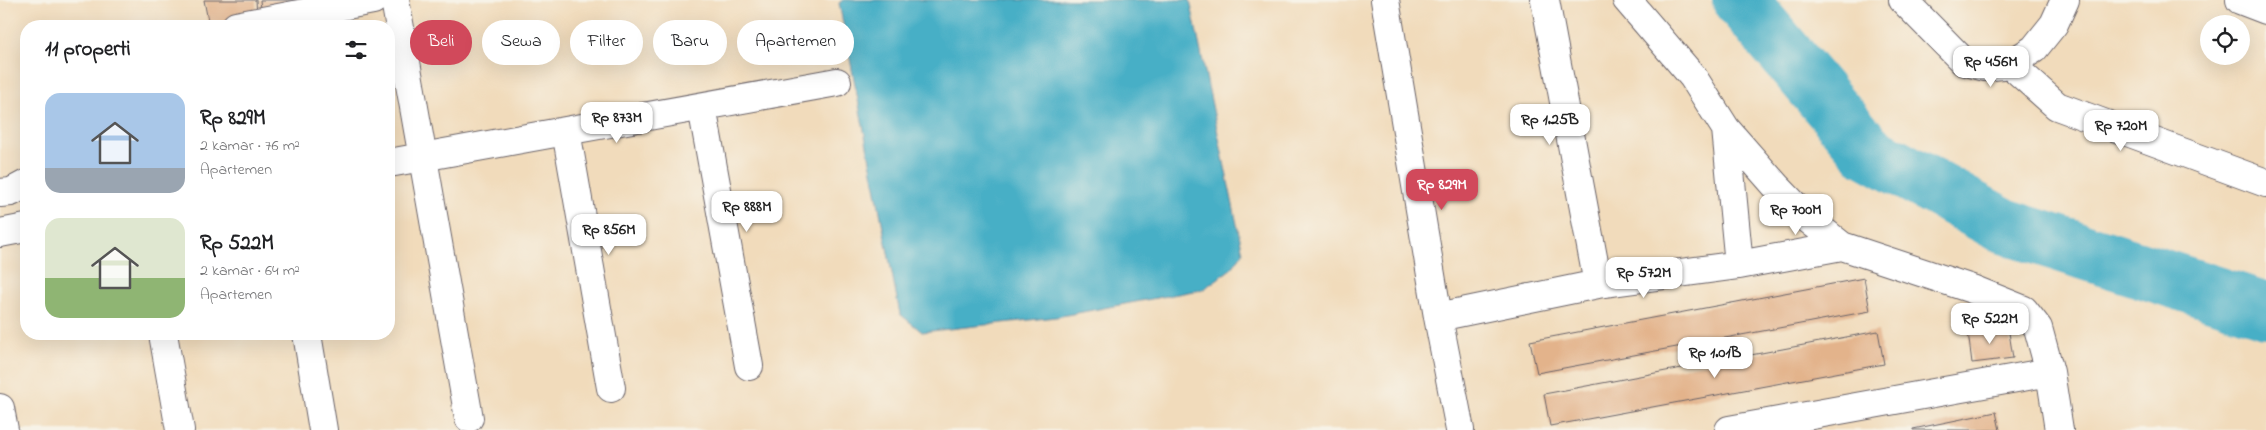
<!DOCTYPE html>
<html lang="id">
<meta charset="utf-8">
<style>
:root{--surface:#fff;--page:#f6f6f6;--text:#202124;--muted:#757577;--accent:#d1495b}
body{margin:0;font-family:"Indie Flower",sans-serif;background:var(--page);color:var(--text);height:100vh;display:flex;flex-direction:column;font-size:19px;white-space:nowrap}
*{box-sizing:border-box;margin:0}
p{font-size:16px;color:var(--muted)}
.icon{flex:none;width:28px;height:28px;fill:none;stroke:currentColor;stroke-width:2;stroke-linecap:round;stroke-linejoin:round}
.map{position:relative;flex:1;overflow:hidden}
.panel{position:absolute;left:20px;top:20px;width:375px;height:320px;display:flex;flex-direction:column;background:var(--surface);border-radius:20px;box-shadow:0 5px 20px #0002}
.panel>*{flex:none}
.hud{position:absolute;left:410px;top:20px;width:475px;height:45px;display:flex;gap:10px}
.tools{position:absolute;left:2200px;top:15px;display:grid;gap:10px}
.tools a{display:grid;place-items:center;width:50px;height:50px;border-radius:50%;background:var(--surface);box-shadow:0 5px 20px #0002;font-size:25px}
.price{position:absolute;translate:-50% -42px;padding:0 11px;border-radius:10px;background:#fff;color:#222;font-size:16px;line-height:32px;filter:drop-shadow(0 1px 2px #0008)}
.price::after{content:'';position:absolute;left:50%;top:30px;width:15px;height:11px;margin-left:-8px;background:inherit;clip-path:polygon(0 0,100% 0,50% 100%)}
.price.active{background:var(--accent);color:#fff}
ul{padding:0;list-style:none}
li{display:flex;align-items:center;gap:15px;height:125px;padding:0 25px}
li span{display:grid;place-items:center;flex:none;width:140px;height:100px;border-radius:15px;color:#555}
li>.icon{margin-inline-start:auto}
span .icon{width:60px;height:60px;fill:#fffc;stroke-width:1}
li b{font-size:21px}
h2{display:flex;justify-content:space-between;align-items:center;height:60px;padding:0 25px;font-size:21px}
.tag{padding:0 18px;border-radius:22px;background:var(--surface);box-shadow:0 5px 20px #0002;font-size:18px;line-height:45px}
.tag.active{background:var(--accent);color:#fff}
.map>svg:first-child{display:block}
.water{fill:#47afc6;stroke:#346880}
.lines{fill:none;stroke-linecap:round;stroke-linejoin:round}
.river{stroke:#47afc6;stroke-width:56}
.building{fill:#e3b38b}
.street-casing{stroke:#6a6368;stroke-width:30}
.street{stroke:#fff;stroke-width:28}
</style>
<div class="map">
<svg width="2266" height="430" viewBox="0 0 2266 430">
<rect width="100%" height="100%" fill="#f7f3e8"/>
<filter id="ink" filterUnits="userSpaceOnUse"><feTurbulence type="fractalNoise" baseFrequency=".02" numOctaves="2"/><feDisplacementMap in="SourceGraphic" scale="10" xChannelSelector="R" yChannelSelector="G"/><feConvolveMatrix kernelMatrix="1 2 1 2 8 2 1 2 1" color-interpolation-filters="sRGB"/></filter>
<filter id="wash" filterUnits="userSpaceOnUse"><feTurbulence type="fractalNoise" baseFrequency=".0096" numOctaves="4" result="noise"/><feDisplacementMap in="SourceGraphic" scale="20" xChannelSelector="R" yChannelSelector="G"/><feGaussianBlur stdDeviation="1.12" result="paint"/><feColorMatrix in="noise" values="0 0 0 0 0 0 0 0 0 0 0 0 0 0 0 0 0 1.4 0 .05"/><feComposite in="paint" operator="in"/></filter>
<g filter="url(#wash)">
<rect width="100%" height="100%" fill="#f1dbbb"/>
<path class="water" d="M843,0h347l53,253 -11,15 -28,21 -148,28 -134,15 -22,-18 -61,-311z"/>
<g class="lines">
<path class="river" d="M1740,0l128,151 136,75 262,84"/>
</g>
<g id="blocks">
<path class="building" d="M204,0h52l1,17 -48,9z
M260,0h56l-54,18z
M1864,278l6,33 -333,62 -7,-32z
M2008,326l5,32 -41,5 -4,-31z
M1878,331l6,33 -334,62 -6,-32z
M1996,412l4,18h-87v-1z"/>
</g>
</g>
<g filter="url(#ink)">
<use href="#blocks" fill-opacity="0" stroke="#6a6368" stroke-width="1"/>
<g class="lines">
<g class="street-casing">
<path id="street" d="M395,0l74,418
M1385,0l53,317 22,113
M1545,0l53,284
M1627,0l66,77 33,52 50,57 32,33 34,27 130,43 52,21 14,18 12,44
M1903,0l60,61 22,6 25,-3 24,-15 20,-25 11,-24
M2240,0l26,10
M236,26l137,-26
M2010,64l47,42 209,77
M702,107l47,259
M1726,129l13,136
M566,131l45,257
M389,163l448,-81
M0,193l11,-1 15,-8
M0,233l26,-5
M1438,317l160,-33 141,-19 103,-19
M163,334l17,96
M307,334l16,96
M0,408l4,22
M1729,430l321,-58 9,58"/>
</g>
<use href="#street" class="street"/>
</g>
</g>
</svg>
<div class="tools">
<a><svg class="icon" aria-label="locate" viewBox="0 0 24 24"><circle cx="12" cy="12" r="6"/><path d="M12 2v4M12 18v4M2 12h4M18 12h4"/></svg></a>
</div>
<b class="price" style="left:1991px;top:88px">Rp 456M</b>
<b class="price" style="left:617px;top:144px">Rp 873M</b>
<b class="price" style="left:1550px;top:146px">Rp 1.25B</b>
<b class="price" style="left:2121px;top:152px">Rp 720M</b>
<b class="price active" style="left:1442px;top:211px">Rp 829M</b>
<b class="price" style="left:747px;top:233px">Rp 888M</b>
<b class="price" style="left:1796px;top:236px">Rp 700M</b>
<b class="price" style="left:609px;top:256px">Rp 856M</b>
<b class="price" style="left:1644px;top:299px">Rp 572M</b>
<b class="price" style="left:1990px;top:345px">Rp 522M</b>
<b class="price" style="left:1715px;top:379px">Rp 1.01B</b>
<div class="hud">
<a class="tag active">Beli</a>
<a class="tag">Sewa</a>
<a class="tag">Filter</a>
<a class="tag">Baru</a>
<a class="tag">Apartemen</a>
</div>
<section class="panel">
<h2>11 properti<svg class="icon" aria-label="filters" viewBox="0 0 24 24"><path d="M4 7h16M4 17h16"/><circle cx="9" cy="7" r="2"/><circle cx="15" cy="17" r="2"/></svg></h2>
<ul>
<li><span style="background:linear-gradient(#a9c7e8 75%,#9aa5b1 0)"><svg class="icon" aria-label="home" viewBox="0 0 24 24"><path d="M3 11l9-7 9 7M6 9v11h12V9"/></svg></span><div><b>Rp 829M</b><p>2 kamar · 76 m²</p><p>Apartemen</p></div></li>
<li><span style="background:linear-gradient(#dfe7d0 60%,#8fb573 0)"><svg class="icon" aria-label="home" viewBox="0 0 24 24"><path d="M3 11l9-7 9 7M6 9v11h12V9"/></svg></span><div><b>Rp 522M</b><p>2 kamar · 64 m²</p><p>Apartemen</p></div></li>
</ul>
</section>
</div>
